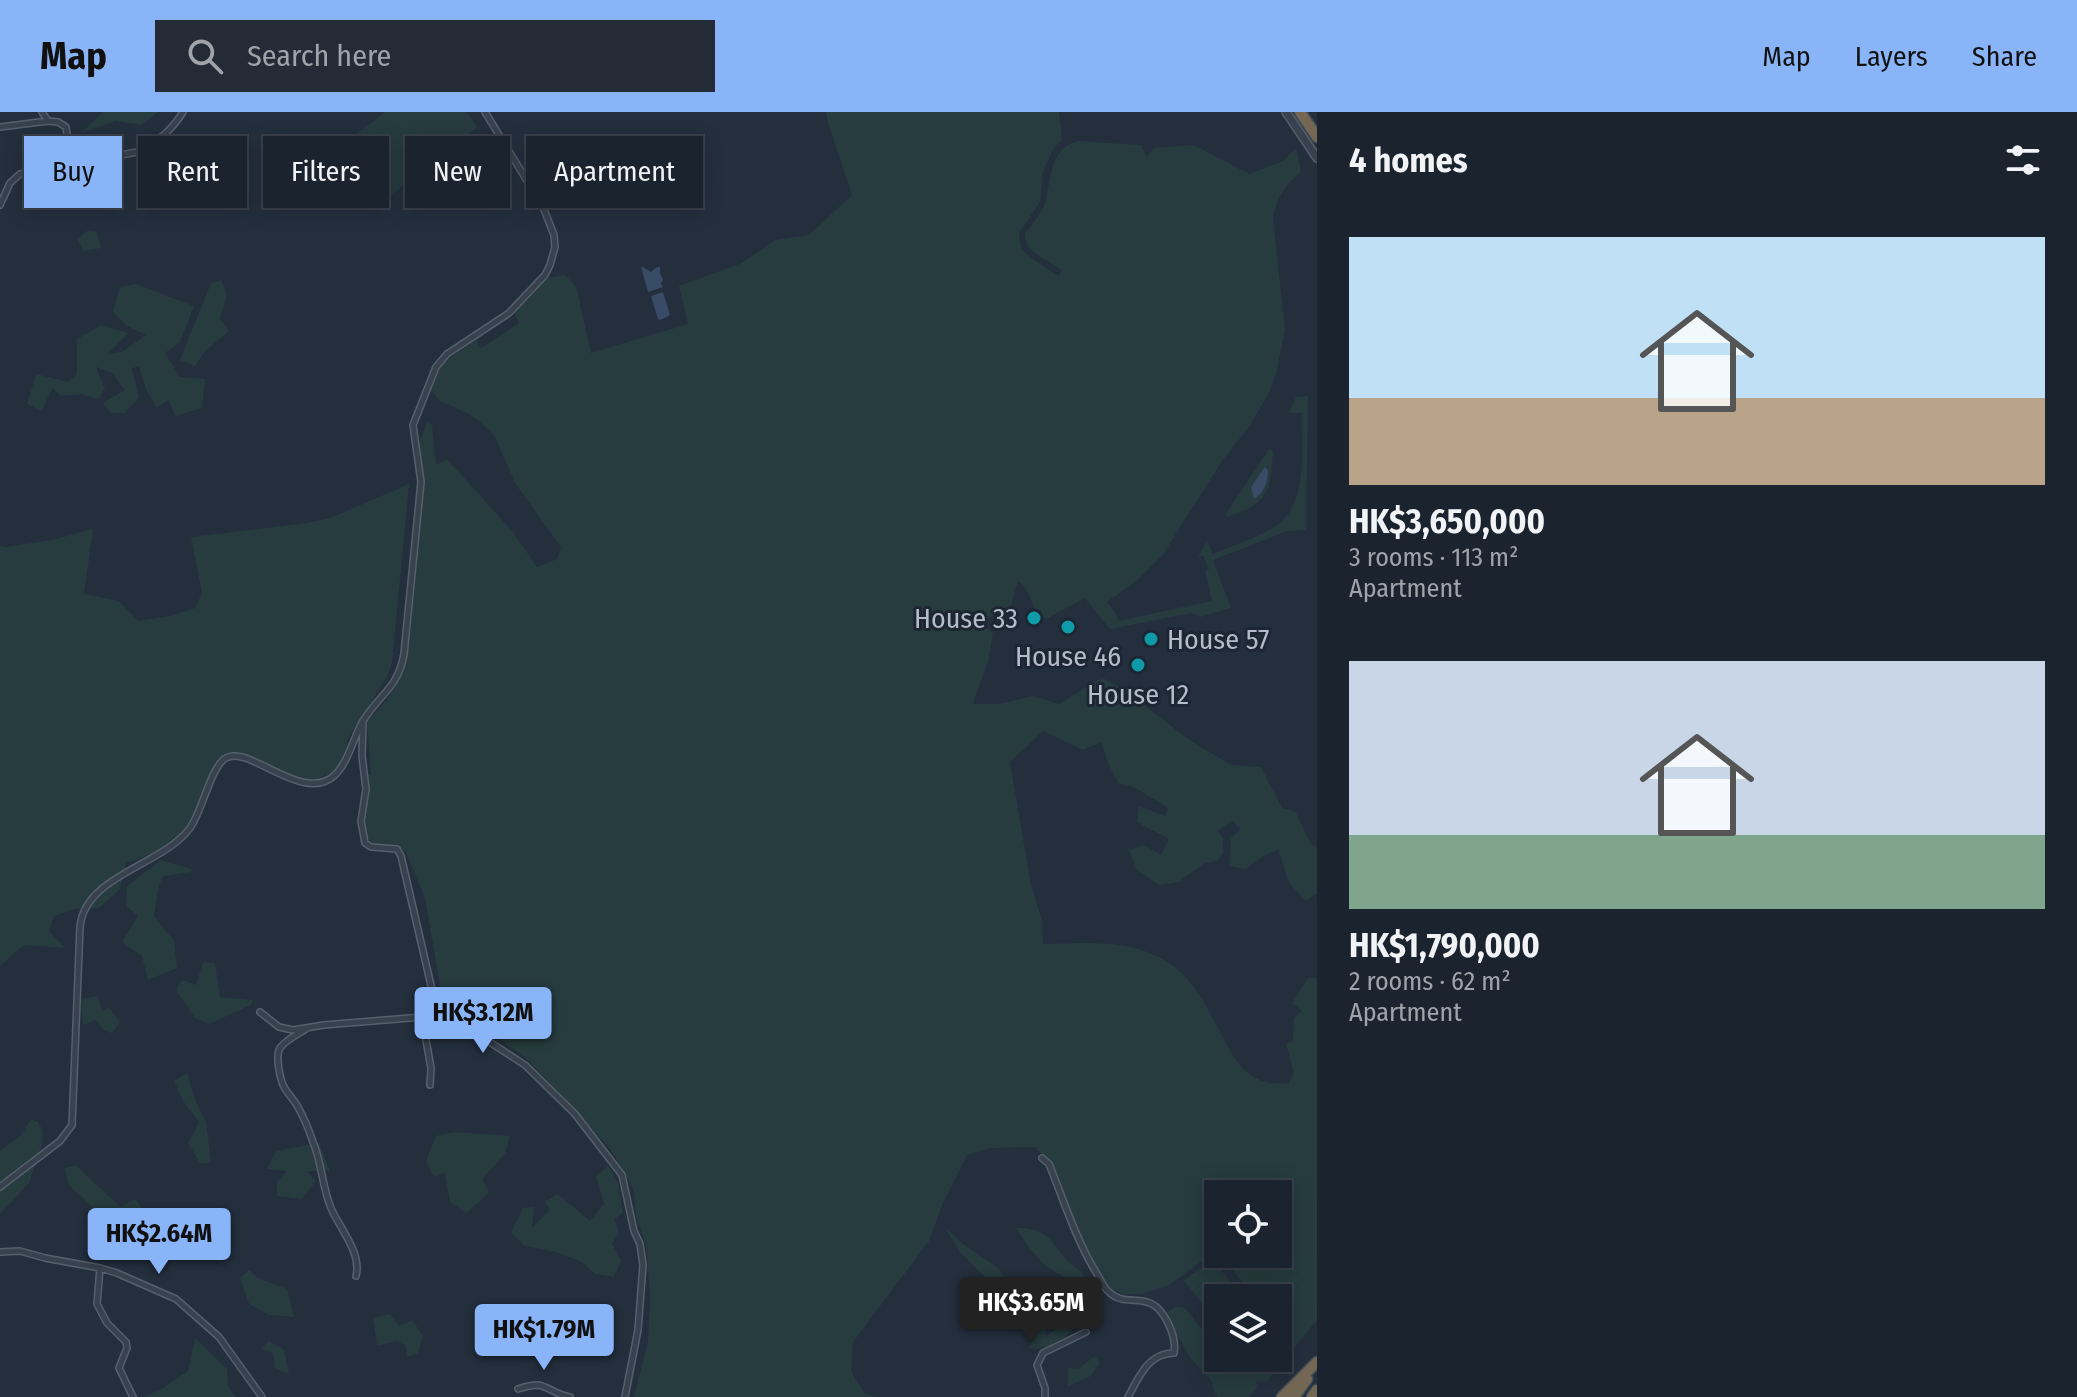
<!DOCTYPE html>
<meta charset="utf-8">
<style>
:root{--surface:#1b232e;--page:#242b36;--text:#f1f3f6;--muted:#a0a4aa;--line:#39404a;--accent:#8ab4f8}
body{margin:0;font-family:"Fira Sans Condensed",sans-serif;background:var(--page);color:var(--text);height:100vh;display:flex;flex-direction:column;font-size:30px;white-space:nowrap}
*{box-sizing:border-box;margin:0}
p{font-size:26px;color:var(--muted)}
.icon{flex:none;width:44px;height:44px;fill:none;stroke:currentColor;stroke-width:2;stroke-linecap:round;stroke-linejoin:round}
.map{position:relative;flex:1;overflow:hidden}
.drawer{display:flex;flex-direction:column;background:var(--surface);width:760px}
.drawer>*{flex:none}
.hud{position:absolute;left:24px;top:24px;width:760px;height:72px;display:flex;gap:16px}
.buttons{position:absolute;left:1204px;top:1068px;display:grid;gap:16px}
.buttons a{display:grid;place-items:center;width:88px;height:88px;border-radius:0px;background:var(--surface);box-shadow:0 4px 20px #0003,0 0 0 2px var(--line);font-size:40px}
.price{position:absolute;translate:-50% -68px;padding:0 18px;border-radius:8px;background:var(--accent);color:#111;font-size:26px;line-height:52px;filter:drop-shadow(0 2px 4px #0008)}
.price::after{content:'';position:absolute;left:50%;top:48px;width:24px;height:18px;margin-left:-12px;background:inherit;clip-path:polygon(0 0,100% 0,50% 100%)}
.price.on{background:#222;color:#fff}
ul{padding:0;list-style:none}
li{display:grid;align-content:center;gap:16px;height:424px;padding:0 32px}
li span{display:grid;place-items:center;height:248px;border-radius:0px;color:#555}
li>.icon{margin-inline-start:auto}
span .icon{width:144px;height:144px;fill:#fffc;stroke-width:1}
li b{font-size:34px}
h2{display:flex;justify-content:space-between;align-items:center;height:96px;padding:0 32px;font-size:34px}
.tag{padding:0 28px;border-radius:0px;background:var(--surface);box-shadow:0 4px 20px #0003,0 0 0 2px var(--line);font-size:28px;line-height:72px}
.tag.on{background:var(--accent);color:#111}
header{display:flex;align-items:center;gap:48px;box-sizing:border-box;height:112px;padding:0 40px;background:var(--accent);color:#111}
header strong{font-size:38px}
nav{display:flex;gap:44px;margin-inline-start:auto;font-size:28px}
.search{width:560px;height:72px;background:var(--page);display:flex;align-items:center;gap:20px;box-sizing:border-box;padding:0 28px;border-radius:0px;color:var(--muted);font-size:30px}
main{display:flex;flex:1;min-height:0}
.map>svg:first-child{display:block}
.green{fill:#263c3f}
.water{fill:#394c67}
.lines{fill:none;stroke-linecap:round;stroke-linejoin:round}
.minor-casing{stroke:#565f6c;stroke-width:8}
.tertiary-casing{stroke:#565f6c;stroke-width:10}
.motorway-casing{stroke:#434c59;stroke-width:13}
.minor{stroke:#38414e;stroke-width:5}
.tertiary{stroke:#38414e;stroke-width:7}
.motorway{stroke:#746855;stroke-width:10}
.culture-dot{fill:#0f9aa8;stroke:#1d2633;stroke-width:3}
.labels{text-anchor:middle;stroke-width:6;stroke-linejoin:round;paint-order:stroke}
.poi-label{font-size:28px;fill:#b4bcc9;stroke:#1d2633}
</style>
<header>
<strong>Map</strong>
<div class="search"><svg class="icon" aria-label="search" viewBox="0 0 24 24"><circle cx="10" cy="10" r="6"/><path d="M15 15l6 6"/></svg>Search here</div>
<nav><a>Map</a><a>Layers</a><a>Share</a></nav>
</header>
<main>
<div class="map">
<svg width="1317" height="1285" viewBox="0 0 1317 1285">
<rect width="100%" height="100%" fill="#242f3e"/>
<path class="green" d="M103,0h55l-17,13 -25,-4 -35,12z
M385,0h81l12,15 -88,69 -42,-55z
M826,0h233l3,27 -8,9 -11,23 -3,31 -21,31 2,15 5,6 32,22 4,-6c-14,-9 -38,-18 -37,-36 7,-10 18,-22 21,-34 5,-23 4,-52 32,-59l63,4 6,12 7,-9 40,-3 55,29 34,-13 13,-13 5,24c-16,12 -25,27 -28,46l12,112 -9,44 -8,21 -20,33 -26,33 -60,95 -27,26 -28,20 9,12 2,7 94,-20 -7,-30 4,-2 -6,-14 -5,2 9,-15 6,12c19,-8 40,-15 58,-25 39,-21 30,-79 31,-116h-13l7,-16 12,-1 -2,134 -19,1 -74,29 18,48 -31,9 -8,-4 -82,16 -25,-31 -39,21c-17,-7 -13,-30 -28,-37l-8,26 -26,12 -2,5 11,8 -5,29 -15,40 1,2h25l34,-8 26,8 39,-24 7,-1 21,12 62,48 43,26 30,2 21,41 13,3 16,33 6,4v45l-11,8 -17,-18 -11,-34 -16,8 -16,12 -17,-3 2,-28 9,-8 -7,-10 -16,11 6,7v15l-6,8 -13,2 -25,19 -20,3 -22,-15 -8,-20 15,-5 17,10 8,-16 -32,-17 2,-16 26,10 3,-8 -34,-21 -16,-4 -11,-22 -5,-19 -19,8 -40,-19 -33,31 21,123 11,36 1,23c44,-1 88,-6 126,19 22,14 36,41 48,63 13,23 19,45 46,55 7,3 17,2 25,3l6,-11 -8,-29 7,-3 1,-23 8,-7 -10,-8 16,-25h9v342l-50,61 -11,1 1,5 -8,10h-31l-3,-3 -3,-13 -21,-22 -24,-42 1,-5 7,-5 10,1 33,41v9h60v-60h-24l-33,-44h57v-60h-60v57l-1,-1 -48,35 -28,9h-18l-16,-8 -21,-30 -35,-94 -16,-15 -45,1 -23,7 -25,50 -13,36 -76,101 -2,29 13,22 14,4h-244l14,-55 2,-46 -4,-51 -10,-28 -2,-25 -8,-18 -19,-29 -82,-88 -22,-15 -43,-22 -18,-23 -17,-99 -19,-45 -9,-8 -24,-1 -7,-9 -5,-58 10,-3 -4,-52 19,-21 14,-21 6,-25 18,-172 -5,-40 9,-23 4,6 4,39 11,-6 66,73 24,35 20,-8 4,-12 -46,-64 -21,-48 -9,-9 -16,-12 -29,-13 -11,-14 13,-23 34,-24 5,8 38,-25 -6,-12 34,-33 18,-3 11,11 15,67 97,-29 -9,-38 63,-23 33,-23 34,-5 43,-40 -24,-72z
M184,47l12,8 -5,9 -13,3 -7,-7 1,-6z
M87,119l10,1 4,16 -17,3 -7,-12z
M221,168l6,15 -7,23 9,13 -24,20 -10,15 -15,-6 31,-77z
M136,172l58,22 -14,36 -15,11 15,24 25,2 -3,29 -26,8 -8,-16 -11,8 -10,-17 -8,-24 -7,1 7,30 -15,15h-13l-8,-10 22,-13 -13,-17 -16,-6 9,22 -7,10 -16,-5 -21,2 -8,-8 -12,23 -14,-7 9,-30 32,8 9,-8v-35l24,-14 27,8 -20,21 14,-2 24,-17 -19,-9 -14,-14 7,-25z
M1269,337l4,2c-2,40 -5,53 -46,66l-1,-3z
M409,372l-17,179 -5,14 -40,63v20l-10,18 -8,-4 -16,6 -24,-6 -50,-21 -21,9c-15,33 -25,69 -57,88 -11,6 -24,9 -35,13l-6,26 -21,19 -25,1 -20,7 -5,15 16,17 -41,-3 -24,21v-420l6,1 46,-7 41,-11 -9,65 35,7 19,20 32,-5 25,-8 7,-15 -11,-56 116,-14 23,-5z
M161,748l31,9 -1,3 -28,4 -5,13 -4,27 20,25 3,27 -29,12 -6,-24 -20,-14 16,-26 -12,-10 1,-20z
M203,850l12,1 5,34 33,3 -2,5 -42,19 -14,-6 -19,-28 6,-10 14,5z
M98,884l4,16 7,-5 11,15 -8,11 -7,-2 -9,-11 -13,5 -2,-26z
M187,961l9,29 10,19 5,42h-11l-12,-20 11,-21 -16,-21 -9,-20z
M31,1007l7,3 5,9 -1,14 -13,38 -29,31v-63l21,-16z
M454,1020l56,4 -5,18 -23,25 7,13 -9,9 -14,12 -16,-11 -5,-30 -11,5 -8,-16 10,-25z
M319,1031l11,28h-23l9,10 -14,18 -25,-3v-15l10,-10 -20,-2 9,-18z
M76,1053l44,42 15,-8 7,9 -23,16 -14,3 -14,-21 -23,-22 -3,-16z
M608,1053l10,17 5,31 -9,6 5,14 -7,10 9,18 -7,16 -19,-3 -13,-12 -26,-10 -31,-6 -14,-13 12,-25 11,-1 -2,21 18,-18 -5,-8 13,-8 32,27 14,-17 -8,-27z
M945,1115l18,17 31,21 53,60 -2,12 11,-8 12,-4 4,-14 7,9c-7,15 -32,32 -50,28l9,-18 -78,-78z
M1017,1116c42,0 37,30 66,44l2,11c-30,-3 -55,-29 -68,-55z
M1213,1147l29,39h-24v27l-34,-45z
M249,1158l9,8 29,11 7,28 -25,-2 -20,-11 -9,-26z
M390,1202l9,12 13,-6 11,16 -5,17 -10,4 -3,-12 -9,-4 -19,5 -4,-28z
M195,1226l32,31 1,17 7,11h-92l17,-7 28,-19z
M269,1229l15,9 5,24 -14,-6 -2,-15 -11,-4z
M1095,1244l5,7 -9,13 -23,10v-18l10,1z"/>
<path class="water" d="M215,53h9l6,2 -6,27 -7,-2 -3,-6 -7,2 -1,-4z
M641,154l10,6 6,-5h3v7l3,5 -2,5 2,3 -15,5z
M663,180l7,23 -10,5 -2,-1 -7,-23z
M1265,355l3,3c0,12 -4,23 -14,29l-3,-12z"/>
<g class="lines">
<g class="minor-casing">
<path id="minor" d="M42,0l6,9 10,1 8,5 5,37
M0,15l48,-6
M0,93l10,-22 10,-9 117,-22c21,-10 34,-21 46,-40
M363,610l-1,34 4,33 -5,32 4,22 6,4 26,2 4,7 35,151 89,58 50,49 47,61 12,56 6,13 3,21 -5,65 -13,67
M260,900l19,15 14,3 31,-5 98,-8 14,-10
M422,905l9,51 -1,17
M307,916c-8,6 -25,14 -28,22 -3,9 1,29 5,37 4,7 10,13 14,20 6,11 11,23 15,35 9,21 9,45 18,66 9,21 31,45 25,68
M1042,1046l7,6c15,37 27,76 48,110 3,5 6,12 10,16 20,22 43,-5 61,33 5,10 8,19 6,30 -26,0 -35,24 -46,44
M0,1075l60,-46 12,-16 8,-198c5,-52 82,-61 110,-99 12,-16 21,-62 36,-70 23,-14 77,47 109,17 14,-14 18,-37 28,-54 16,-27 35,-32 41,-67l17,-172 -8,-57 23,-58 11,-13 62,-41 36,-38 5,-10 5,-18 -1,-12 -11,-28 -58,-95
M0,1140l20,-1 25,7 55,10 17,5 59,26 43,38 43,60
M100,1156l-3,36 10,19 19,19 1,6 -8,20 14,29
M518,1277c6,-2 14,-4 20,-4 9,1 19,10 32,12
M1045,1285v-9l-8,-23 6,-12 43,-21"/>
</g>
<g class="tertiary-casing">
<path id="tertiary" d="M1286,0l31,46"/>
</g>
<g class="motorway-casing">
<path id="motorway" d="M1300,0l17,25
M1282,1285l35,-35
M1294,1285l13,-18
M1312,1285l5,-7"/>
</g>
<use href="#minor" class="minor"/>
<use href="#tertiary" class="tertiary"/>
<use href="#motorway" class="motorway"/>
</g>
<g class="culture-dot">
<circle cx="1034" cy="506" r="8"/>
<circle cx="1068" cy="515" r="8"/>
<circle cx="1151" cy="527" r="8"/>
<circle cx="1138" cy="553" r="8"/>
</g>
<g class="labels">
<g class="poi-label">
<text x="1018" y="516" text-anchor="end">House 33</text>
<text x="1167" y="537" text-anchor="start">House 57</text>
<text x="1068" y="554">House 46</text>
<text x="1138" y="592">House 12</text>
</g>
</g>
</svg>
<div class="buttons">
<a><svg class="icon" aria-label="locate" viewBox="0 0 24 24"><circle cx="12" cy="12" r="6"/><path d="M12 2v4M12 18v4M2 12h4M18 12h4"/></svg></a>
<a><svg class="icon" aria-label="layers" viewBox="0 0 24 24"><path d="M12 4l9 5-9 5-9-5zM3 14l9 5 9-5"/></svg></a>
</div>
<b class="price" style="left:483px;top:943px">HK$3.12M</b>
<b class="price" style="left:159px;top:1164px">HK$2.64M</b>
<b class="price on" style="left:1031px;top:1233px">HK$3.65M</b>
<b class="price" style="left:544px;top:1260px">HK$1.79M</b>
<div class="hud">
<a class="tag on">Buy</a>
<a class="tag">Rent</a>
<a class="tag">Filters</a>
<a class="tag">New</a>
<a class="tag">Apartment</a>
</div>
</div>
<section class="drawer">
<h2>4 homes<svg class="icon" aria-label="filters" viewBox="0 0 24 24"><path d="M4 7h16M4 17h16"/><circle cx="9" cy="7" r="2"/><circle cx="15" cy="17" r="2"/></svg></h2>
<ul>
<li><span style="background:linear-gradient(#bfe0f5 65%,#b9a48a 0)"><svg class="icon" aria-label="home" viewBox="0 0 24 24"><path d="M3 11l9-7 9 7M6 9v11h12V9"/></svg></span><div><b>HK$3,650,000</b><p>3 rooms · 113 m²</p><p>Apartment</p></div></li>
<li><span style="background:linear-gradient(#c9d6e8 70%,#7fa58c 0)"><svg class="icon" aria-label="home" viewBox="0 0 24 24"><path d="M3 11l9-7 9 7M6 9v11h12V9"/></svg></span><div><b>HK$1,790,000</b><p>2 rooms · 62 m²</p><p>Apartment</p></div></li>
</ul>
</section>
</main>
